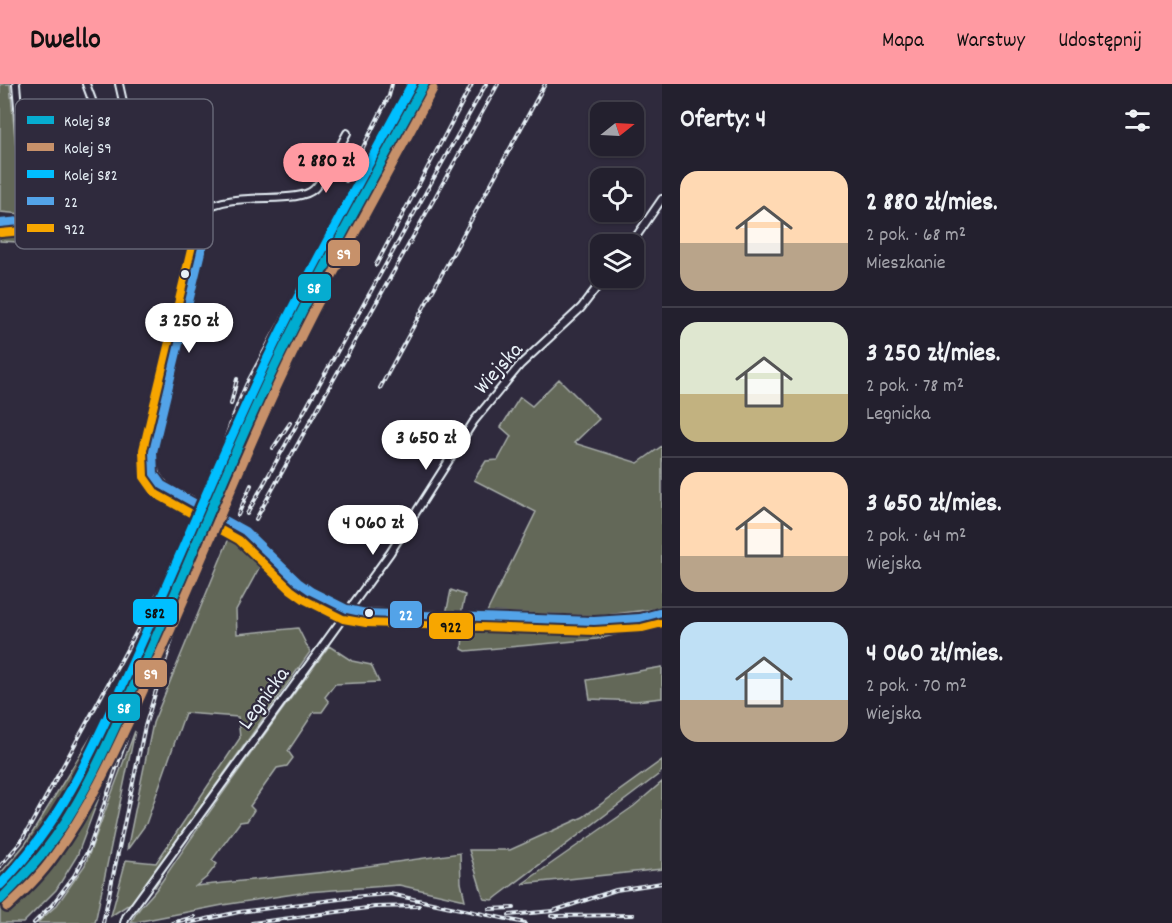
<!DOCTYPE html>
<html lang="pl">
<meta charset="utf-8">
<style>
:root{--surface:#23202e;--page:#2f2d3a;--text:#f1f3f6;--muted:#a3a3aa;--line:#403e4a;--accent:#ff9aa2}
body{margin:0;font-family:Dekko,sans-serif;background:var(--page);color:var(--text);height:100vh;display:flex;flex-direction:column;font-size:22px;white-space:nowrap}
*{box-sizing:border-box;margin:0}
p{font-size:20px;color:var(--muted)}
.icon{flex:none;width:33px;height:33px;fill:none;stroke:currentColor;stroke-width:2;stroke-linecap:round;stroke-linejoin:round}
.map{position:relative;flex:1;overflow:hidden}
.panel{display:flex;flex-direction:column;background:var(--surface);width:510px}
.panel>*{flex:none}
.needle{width:39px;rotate:72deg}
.fabs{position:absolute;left:590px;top:18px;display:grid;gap:12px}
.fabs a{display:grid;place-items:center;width:54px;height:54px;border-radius:12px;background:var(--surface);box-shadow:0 2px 4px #0004,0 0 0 2px var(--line);font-size:30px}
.price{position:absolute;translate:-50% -51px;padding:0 14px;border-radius:21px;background:#fff;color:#222;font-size:20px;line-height:39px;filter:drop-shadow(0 2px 3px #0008)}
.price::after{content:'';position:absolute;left:50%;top:36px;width:18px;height:14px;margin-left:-9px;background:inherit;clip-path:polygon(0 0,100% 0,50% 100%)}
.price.current{background:var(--accent);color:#111}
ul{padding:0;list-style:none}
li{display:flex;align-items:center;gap:18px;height:150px;padding:0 18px}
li+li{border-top:2px solid var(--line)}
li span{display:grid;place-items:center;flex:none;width:168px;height:120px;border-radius:18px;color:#555}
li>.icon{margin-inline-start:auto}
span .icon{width:72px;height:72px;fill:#fffc;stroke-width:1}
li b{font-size:26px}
h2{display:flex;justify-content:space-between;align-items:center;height:72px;padding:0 18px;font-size:26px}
header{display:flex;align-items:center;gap:36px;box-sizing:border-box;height:84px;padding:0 30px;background:var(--accent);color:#111}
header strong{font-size:28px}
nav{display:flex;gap:33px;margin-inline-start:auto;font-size:21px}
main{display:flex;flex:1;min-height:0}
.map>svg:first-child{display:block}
.green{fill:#636759;stroke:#a6aca8;stroke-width:1.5}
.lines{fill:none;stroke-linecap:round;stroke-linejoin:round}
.minor-tunnel{stroke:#4b4859;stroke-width:6;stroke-dasharray:6 3;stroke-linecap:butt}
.minor-casing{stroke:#e8f1f8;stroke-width:10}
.minor{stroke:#2f2a3d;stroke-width:6}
.rail-casing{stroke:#e8f1f8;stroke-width:4}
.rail{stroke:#2f2a3d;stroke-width:1.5;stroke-dasharray:4.5;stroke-linecap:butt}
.bus-1-casing{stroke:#2f2a3d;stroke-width:12}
.bus-2-casing{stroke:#2f2a3d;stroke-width:12}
.bus-1{stroke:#53a3e8;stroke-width:8}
.bus-2{stroke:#f7a600;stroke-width:8}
.rail-1-casing{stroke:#2f2a3d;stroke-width:14}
.rail-2-casing{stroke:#2f2a3d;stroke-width:14}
.rail-3-casing{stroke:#2f2a3d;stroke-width:14}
.rail-1{stroke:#06acd0;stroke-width:9}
.rail-2{stroke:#c7916a;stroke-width:9}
.rail-3{stroke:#00bfff;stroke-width:9}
.bus-dot{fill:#e8f1f8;stroke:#2f2a3d;stroke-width:2}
.labels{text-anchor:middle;stroke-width:4.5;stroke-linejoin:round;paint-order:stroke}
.street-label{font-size:22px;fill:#e8f1f8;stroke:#2f2a3d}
.key{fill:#2f2a3d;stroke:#666675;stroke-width:1.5}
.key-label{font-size:16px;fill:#e8f1f8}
.line-badge{stroke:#2f2a3d;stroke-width:2}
.badge-label{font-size:16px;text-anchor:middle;font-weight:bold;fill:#fff}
.pale-badge-label{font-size:16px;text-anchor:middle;font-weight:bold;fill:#111}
</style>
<header>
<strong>Dwello</strong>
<nav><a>Mapa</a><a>Warstwy</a><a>Udostępnij</a></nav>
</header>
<main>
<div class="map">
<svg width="662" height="839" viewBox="0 0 662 839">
<rect width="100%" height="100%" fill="#2f2a3d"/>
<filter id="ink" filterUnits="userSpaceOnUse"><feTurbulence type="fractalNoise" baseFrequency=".0167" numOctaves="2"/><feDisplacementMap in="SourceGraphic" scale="12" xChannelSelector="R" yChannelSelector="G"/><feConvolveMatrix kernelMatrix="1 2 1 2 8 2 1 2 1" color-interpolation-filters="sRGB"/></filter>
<g filter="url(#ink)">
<path class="green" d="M0,0h10l12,130 -22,-2z
M132,132l1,6 -98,21 -35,-2v-13l30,-1z
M559,295l40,40 -25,24 64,20 24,-17v162l-63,8 -112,-4 49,-100 -62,-32 12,-19 12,-1 13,-24 -10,-9 19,-30 12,9z
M232,447l32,28 -28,51 1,24 61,-6 12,24 -176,249 -23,15 15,-56 30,3 84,-125 -2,-21 -53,-4 -39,111 -19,26 26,-127z
M451,506l14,5 -4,19h-15z
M662,532v8l-65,15 -131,12 -4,-2 1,-17 4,-11 137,5z
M334,549l-163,227 -16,27 -3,-1z
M161,558l-17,35 -67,179 -21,34 -33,33h-23v-20l42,-39 32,-46 21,-41 48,-104z
M329,562l23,15 19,4 8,17 -44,2 -10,13 4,5 -7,10h-8l-26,39 5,7 -6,8 -10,2 -27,38 4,4 -7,11 -7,1 -28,38 5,4 -10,13 -11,9 130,-14 134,-19 1,30 4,17 -66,-15 -92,7 -84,13 -92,18c5,-15 19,-24 27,-36 55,-82 113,-162 171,-241z
M662,583v31l-26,3 -46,-2 -3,-19z
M114,628l-50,103 -35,48 -29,27v-16l26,-31 68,-111z
M135,647l-40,192h-58l20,-18 28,-40z
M662,676v11l-4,4 -160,121 -5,4 -9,-1 -15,-49h41l73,-33z
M662,698v87l-140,15 112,-78z"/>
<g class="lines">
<path class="minor-tunnel" d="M191,416l43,24"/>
<g class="minor-casing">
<path id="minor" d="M16,0l12,136
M119,0l5,22 7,104
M24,90l70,-8 2,-6 -4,-60 -6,-16
M202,127c30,-22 95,-5 112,-22 11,-10 25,-42 33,-56
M0,139l181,-18c18,-1 28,8 25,26l-53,221c-2,31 13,36 38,48
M631,160l31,-45
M234,440c24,15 41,38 62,57 16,14 42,26 63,31l235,9 46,-3 22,-6
M124,839l2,-6 264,-364 84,-132 46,-56 61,-57 23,-30"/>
</g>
<use href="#minor" class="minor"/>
<g class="rail-casing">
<path id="rail" d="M346,97l43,-85 3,-12
M376,181l96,-181
M380,304l165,-304
M231,320l6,-25
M273,364l17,-25
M247,430l239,-430
M238,431l13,-30
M256,435l242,-435
M0,782l20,-23 10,-17 157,-286c25,-50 36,-105 59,-155l162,-301
M489,825l25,-1
M509,831l44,-4 63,-21 46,-7
M551,832l82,-1
M34,839l18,-18 22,-29 15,-27 46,-136 21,-47
M103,839l42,-197 58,-186 57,-132 32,-67 137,-257
M172,839l22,-6
M188,839l51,-11 124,-16 27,-2 135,29
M252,839l123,-16 44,-1"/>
</g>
<use href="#rail" class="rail"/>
<g class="bus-1-casing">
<path id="bus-1" d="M0,139l181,-18c17,0 26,8 25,26l-53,221 1,22 8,11 83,46 53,51 13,9 36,18 19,4 228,8 46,-3 22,-6"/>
</g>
<g class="bus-2-casing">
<path id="bus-2" d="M1,149l180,-17 13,2 2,11 -53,221 1,27 12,17 83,46 52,50 14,10 38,19 23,4 228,8 48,-3 20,-5"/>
</g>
<use href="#bus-1" class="bus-1"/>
<use href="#bus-2" class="bus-2"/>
<g class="rail-1-casing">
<path id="rail-1" d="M0,816c15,-15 31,-31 44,-48 41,-52 66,-115 94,-175 40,-87 75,-176 115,-264 51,-113 112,-220 171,-329"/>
</g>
<g class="rail-2-casing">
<path id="rail-2" d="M7,823c17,-16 34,-32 47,-51 40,-54 66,-116 94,-176 40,-86 75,-174 114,-261 50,-113 113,-221 171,-330"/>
</g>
<g class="rail-3-casing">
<path id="rail-3" d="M0,801c59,-59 92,-133 126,-208 40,-88 77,-178 117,-266 50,-112 111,-219 169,-327"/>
</g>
<use href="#rail-1" class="rail-1"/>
<use href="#rail-2" class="rail-2"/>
<use href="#rail-3" class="rail-3"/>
</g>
</g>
<g class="bus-dot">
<circle cx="185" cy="190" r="5"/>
<circle cx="369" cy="529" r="5"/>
</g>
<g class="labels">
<g class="street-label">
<text transform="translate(497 283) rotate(-48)" y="8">Wiejska</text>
<text transform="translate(262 613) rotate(-54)" y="8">Legnicka</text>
</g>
</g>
<rect x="15" y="15" width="198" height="150" rx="9" class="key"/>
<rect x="27" y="32" width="27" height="8" fill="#06acd0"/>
<rect x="27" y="59" width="27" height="8" fill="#c7916a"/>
<rect x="27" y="86" width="27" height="8" fill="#00bfff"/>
<rect x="27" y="113" width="27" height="8" fill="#53a3e8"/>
<rect x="27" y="140" width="27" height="8" fill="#f7a600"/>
<g class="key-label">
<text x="64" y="42">Kolej S8</text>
<text x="64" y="69">Kolej S9</text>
<text x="64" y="96">Kolej S82</text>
<text x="64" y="123">22</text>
<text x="64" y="150">922</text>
</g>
<g class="line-badge">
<rect x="327" y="155" width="34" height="28" rx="6" fill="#c7916a"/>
<rect x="297" y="189" width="35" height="29" rx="6" fill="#06acd0"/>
<rect x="132" y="514" width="46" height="28" rx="6" fill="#00bfff"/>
<rect x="389" y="516" width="34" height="29" rx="6" fill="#53a3e8"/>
<rect x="428" y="528" width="46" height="28" rx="6" fill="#f7a600"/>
<rect x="134" y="575" width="34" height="29" rx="6" fill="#c7916a"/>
<rect x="107" y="609" width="34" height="29" rx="6" fill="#06acd0"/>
</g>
<g class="badge-label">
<text x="344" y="175">S9</text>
<text x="314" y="209">S8</text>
<text x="406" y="536">22</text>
<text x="151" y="595">S9</text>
<text x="124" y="629">S8</text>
</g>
<g class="pale-badge-label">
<text x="155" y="534">S82</text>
<text x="451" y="548">922</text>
</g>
</svg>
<div class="fabs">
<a><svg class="needle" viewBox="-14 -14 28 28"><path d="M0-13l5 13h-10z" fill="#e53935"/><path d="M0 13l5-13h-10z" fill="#a3a3aa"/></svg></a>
<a><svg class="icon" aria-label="locate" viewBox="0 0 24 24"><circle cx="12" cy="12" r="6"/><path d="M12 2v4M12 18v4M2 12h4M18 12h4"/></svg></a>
<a><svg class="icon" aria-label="layers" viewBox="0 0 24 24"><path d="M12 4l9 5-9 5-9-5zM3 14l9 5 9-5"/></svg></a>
</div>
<b class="price current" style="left:326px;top:110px">2 880 zł</b>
<b class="price" style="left:189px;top:270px">3 250 zł</b>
<b class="price" style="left:426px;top:387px">3 650 zł</b>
<b class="price" style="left:373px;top:472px">4 060 zł</b>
</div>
<section class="panel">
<h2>Oferty: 4<svg class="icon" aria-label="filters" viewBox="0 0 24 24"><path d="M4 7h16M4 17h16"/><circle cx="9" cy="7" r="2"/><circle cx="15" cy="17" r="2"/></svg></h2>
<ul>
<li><span style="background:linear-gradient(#ffd9b3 60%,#b9a48a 0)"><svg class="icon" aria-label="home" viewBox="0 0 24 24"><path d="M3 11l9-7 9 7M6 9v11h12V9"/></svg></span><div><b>2 880 zł/mies.</b><p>2 pok. · 68 m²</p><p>Mieszkanie</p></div></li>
<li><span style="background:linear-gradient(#dfe7d0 60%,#c2b280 0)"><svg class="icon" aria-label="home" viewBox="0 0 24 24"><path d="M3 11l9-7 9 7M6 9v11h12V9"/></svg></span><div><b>3 250 zł/mies.</b><p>2 pok. · 78 m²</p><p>Legnicka</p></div></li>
<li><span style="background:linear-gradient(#ffd9b3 70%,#b9a48a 0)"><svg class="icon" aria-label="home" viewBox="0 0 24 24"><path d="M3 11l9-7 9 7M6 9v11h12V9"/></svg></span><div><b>3 650 zł/mies.</b><p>2 pok. · 64 m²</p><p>Wiejska</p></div></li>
<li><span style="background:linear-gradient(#bfe0f5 65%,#b9a48a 0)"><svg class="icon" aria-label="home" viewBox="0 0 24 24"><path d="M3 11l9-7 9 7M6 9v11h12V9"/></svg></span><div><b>4 060 zł/mies.</b><p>2 pok. · 70 m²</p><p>Wiejska</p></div></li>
</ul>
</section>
</main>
